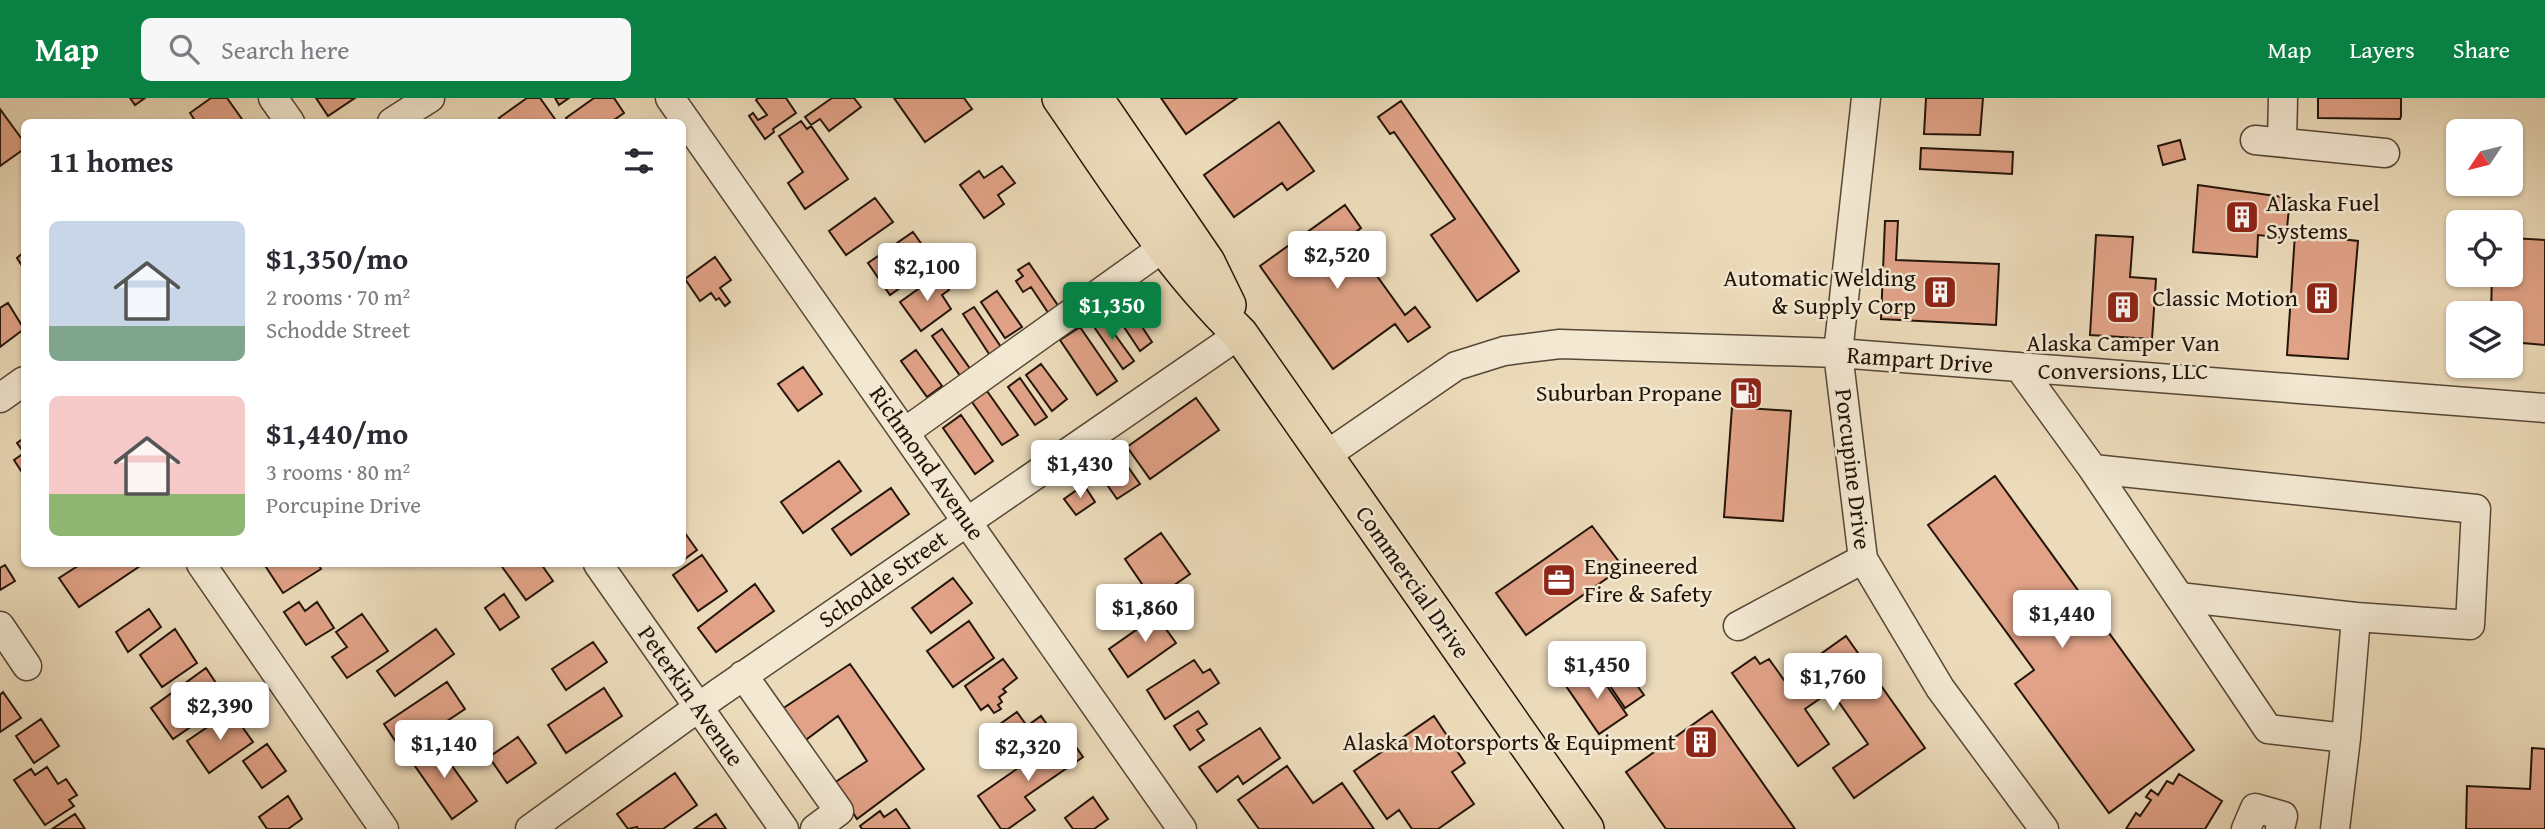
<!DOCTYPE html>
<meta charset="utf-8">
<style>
:root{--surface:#fff;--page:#f7f7f7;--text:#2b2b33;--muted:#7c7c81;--accent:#0b8043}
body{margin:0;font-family:"Gentium Book Plus",serif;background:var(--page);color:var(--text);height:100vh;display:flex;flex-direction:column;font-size:26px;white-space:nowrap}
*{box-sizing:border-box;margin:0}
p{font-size:23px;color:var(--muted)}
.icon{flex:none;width:38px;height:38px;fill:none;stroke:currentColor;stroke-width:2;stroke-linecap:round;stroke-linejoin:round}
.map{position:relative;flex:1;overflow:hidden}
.sheet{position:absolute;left:21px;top:21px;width:665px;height:448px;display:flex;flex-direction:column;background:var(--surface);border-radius:10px;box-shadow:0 2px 5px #0004}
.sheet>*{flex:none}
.needle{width:46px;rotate:235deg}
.controls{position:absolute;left:2446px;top:21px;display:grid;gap:14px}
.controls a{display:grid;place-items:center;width:77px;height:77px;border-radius:10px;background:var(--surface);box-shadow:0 2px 5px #0004;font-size:35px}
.price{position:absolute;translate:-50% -60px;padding:0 16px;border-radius:7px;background:#fff;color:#222;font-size:23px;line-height:46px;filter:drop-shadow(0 2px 4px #0008)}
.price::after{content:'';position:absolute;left:50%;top:42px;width:21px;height:16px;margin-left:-10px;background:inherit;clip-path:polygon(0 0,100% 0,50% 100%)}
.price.selected{background:var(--accent);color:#fff}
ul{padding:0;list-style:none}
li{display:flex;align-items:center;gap:21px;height:175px;padding:0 28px}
li span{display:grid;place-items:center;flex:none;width:196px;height:140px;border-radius:10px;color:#555}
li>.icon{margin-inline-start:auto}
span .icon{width:84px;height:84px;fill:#fffc;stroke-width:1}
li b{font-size:30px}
h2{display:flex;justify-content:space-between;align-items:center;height:84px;padding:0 28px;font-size:30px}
header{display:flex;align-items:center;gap:42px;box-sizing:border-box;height:98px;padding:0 35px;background:var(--accent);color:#fff}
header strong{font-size:33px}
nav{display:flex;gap:38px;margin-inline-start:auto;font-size:24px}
.search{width:490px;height:63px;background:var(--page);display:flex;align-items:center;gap:18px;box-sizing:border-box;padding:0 24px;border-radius:10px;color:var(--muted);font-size:26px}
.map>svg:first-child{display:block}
.building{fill:#e1a287;stroke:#231409;stroke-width:2}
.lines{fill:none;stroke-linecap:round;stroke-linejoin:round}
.minor-casing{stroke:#554635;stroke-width:31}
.major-casing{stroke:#231409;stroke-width:38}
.minor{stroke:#f3e8d2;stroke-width:28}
.major{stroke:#ecdbba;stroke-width:35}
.labels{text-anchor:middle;stroke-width:5;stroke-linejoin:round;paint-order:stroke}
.poi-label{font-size:24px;fill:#231409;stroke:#f3e8d2;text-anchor:end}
.street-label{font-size:24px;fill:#231409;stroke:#f3e8d2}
</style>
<header>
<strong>Map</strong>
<div class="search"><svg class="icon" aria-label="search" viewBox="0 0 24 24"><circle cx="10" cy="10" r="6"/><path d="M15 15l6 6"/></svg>Search here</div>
<nav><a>Map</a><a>Layers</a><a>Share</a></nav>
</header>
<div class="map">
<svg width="2545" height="731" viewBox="0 0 2545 731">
<rect width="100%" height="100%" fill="#ecdbba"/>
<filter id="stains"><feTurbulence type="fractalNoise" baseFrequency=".00286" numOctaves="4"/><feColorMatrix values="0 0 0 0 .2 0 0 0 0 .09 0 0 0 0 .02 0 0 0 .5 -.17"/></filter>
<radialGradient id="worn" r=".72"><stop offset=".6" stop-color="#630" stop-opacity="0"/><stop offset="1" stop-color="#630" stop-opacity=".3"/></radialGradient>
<path class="building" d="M130,0h15l-10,7z
M211,0h16l17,24h-48l-6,-9z
M316,0h39l-27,18z
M527,0h13l17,24h-55l-3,-4z
M555,0h14l-10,7z
M594,0h20l10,15 -13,9h-42l-3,-4z
M758,0h28l10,15 -23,16 1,3 -9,7 -16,-23 4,-3 5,7 9,-5 -11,-15z
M832,0h22l7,9 -32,24 -9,-12 -9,6 -6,-8z
M894,0h70l8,11 -47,33z
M1161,0h76l-51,36z
M1926,0h57l-3,37 -56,-1z
M2318,0h83v18l-1,3 -82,-1z
M1401,3l118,170 -42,30 -46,-66 24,-16 -61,-87 -4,2 -12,-17z
M0,11l24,33v7l-24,17z
M801,23l6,8 4,-3 37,53 -43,30 -17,-26 15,-11 -24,-36z
M1279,24l35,49 -27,19 -5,-7 -48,34 -30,-42z
M2180,42l5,19 -22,6 -5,-19z
M1921,50l92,4 -1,22 -92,-5z
M1002,68l13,17 -17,12 6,9 -20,14 -24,-33 19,-14 5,7z
M2198,87l92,13 -4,40 -28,-3 -1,22 -64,-5z
M875,100l18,24 -47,33 -17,-24z
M1345,107l16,23 -12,9 56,78 10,-8 15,20 -22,15 -13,-18 -62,45 -73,-103z
M1885,123h13l-2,39 103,4 -3,61 -115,-6z
M913,134l22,31 -45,32 -22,-32z
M2295,136l63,7 -10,118 -61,-4z
M2096,137l37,2 -3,40 26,2 -4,60 -62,-4z
M2511,140l34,2v105l-34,-3v-29h-20l1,-38h19z
M24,154v17l-7,-11z
M715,159l16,23 -11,8 10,14 -5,4 -6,-8 -3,2 -5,-7 -11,8 -15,-22z
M1029,165l30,44 -10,7 -18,-27 -8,5 -7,-11 7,-5 -5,-6z
M938,177l11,15 -7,5 9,14 -30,22 -21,-29z
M997,193l25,36 -17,11 -24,-36z
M1123,200l29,44 -12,9 -30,-45z
M8,205l16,26 -24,18v-39z
M974,209l29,43 -12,7 -28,-43z
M1100,216l34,47 -11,8 -33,-48z
M1080,229l37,54 -20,14 -37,-55z
M942,231l29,41 -10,7 -29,-41z
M916,252l26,36 -15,11 -26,-36z
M1041,266l26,35 -15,12 -26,-36z
M803,269l19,27 -24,17 -20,-27z
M1020,280l27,39 -12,8 -27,-38z
M987,293l31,44 -16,10 -30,-43z
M1196,300l23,32 -69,49 -23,-32z
M1732,309l59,4 -8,110 -59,-4z
M961,317l32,46 -18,13 -32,-46z
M24,340v35l-1,1 -9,-14 10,-7 -7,-10z
M1119,356l21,30 -23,15 -21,-30z
M839,363l22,30 -58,42 -22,-31z
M1995,378l199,274 -85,63 -94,-129 19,-14 -106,-145z
M1084,387l11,17 -19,13 -12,-16z
M891,390l18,26 -58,41 -19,-26z
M1592,428l31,41 -97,68 -30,-42z
M682,431l15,21 -15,11z
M1161,435l29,41 -37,26 -28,-41z
M702,457l25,36 -29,20 -25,-36z
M81,466h62l-64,43 -20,-29z
M264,466h54l3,5 -38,24z
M500,466h41l12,17 -27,19z
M5,467l10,16 -15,9v-22z
M953,480l19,25 -41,30 -19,-25z
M755,486l19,27 -58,41 -18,-24z
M504,496l15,23 -19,13 -15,-22z
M299,504l6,9 12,-9 17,26 -28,17 -22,-33z
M149,511l12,18 -33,25 -12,-20z
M1166,511l10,14 -10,6 10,14 -48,34 -19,-28z
M362,516l26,37 -41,27 -15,-21 15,-10 -11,-15z
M969,523l25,37 -41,29 -26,-36z
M175,531l22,34 -35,24 -22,-32z
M436,531l18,25 -59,42 -18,-25z
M1846,538l79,112 -71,50 -21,-30 35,-24 -37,-53 -26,18 24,35 -31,22 -66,-93 23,-16 5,7 9,-5 15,21z
M593,544l14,20 -41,28 -14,-21z
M1003,561l14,19 -14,11 3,3 -7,5 3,5 -4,3 3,4 -7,4 -6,-8 -7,5 -16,-24z
M1194,562l9,13 7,-4 9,14 -54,36 -18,-29z
M850,566l74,105 -67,50 -23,-36 33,-22 -29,-45 -35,26 -21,-33z
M1594,569l33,48 -28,19 -33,-48z
M206,570l22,33 -55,38 -22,-31z
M1628,575l16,22 -19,13 -15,-22z
M447,584l18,27 -63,42 -18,-27z
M604,590l18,28 -56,37 -18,-28z
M3,594l18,26 -21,14v-37z
M231,613l22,31 -44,31 -22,-32z
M1198,613l9,13 -10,6 7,10 -14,10 -16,-24z
M1712,613l83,118h-129l-40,-57z
M1017,614l10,14 14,-10 14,20 -38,27 -24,-34z
M1434,618l31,47 -13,9 22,32 -36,25h-26l-13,-19 -12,9 -33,-48z
M41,621l18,27 -25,17 -18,-27z
M1260,630l20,30 -37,26 -5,-8 -21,16 -18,-25z
M1067,636l16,23 -58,40 10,13 -27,19h-7l-23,-33z
M518,639l18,26 -29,20 -18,-26z
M435,644l42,59 -25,18 -42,-60z
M267,646l19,27 -24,17 -19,-27z
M2532,650l13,1v80h-79l1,-43 63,3z
M1287,668l26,37 29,-20 32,46h-115l-21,-29z
M47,669l11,17 8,-5 11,16 -8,5 5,6 -29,19 -31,-45 17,-11 4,6z
M675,675l22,32 -34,24h-25l-1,-2 -9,2 -11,-15z
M2179,676l43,27 -17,28h-79l10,-16 4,3 11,-16 -5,-3 5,-7 7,5 9,-14 6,3z
M288,698l14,23 -14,10h-21l-8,-12z
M1093,699l15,22 -14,10h-21l-8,-11z
M896,711l14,20h-48l-2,-3 20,-15 4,6z
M75,716l10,15h-33z
M716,716l10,15h-32z"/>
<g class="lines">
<g class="minor-casing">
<path id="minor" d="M273,0l17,24
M670,0l512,731
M1866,0l-28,255 25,206 77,129 104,141
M392,24l38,-24
M2255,42l130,13
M2282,43l1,-43
M2019,269l74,102 175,260 78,9
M0,300l24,-17
M905,334l259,-185
M1325,358l131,-90 48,-15 56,-7 278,9 707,55
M2093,371l383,40 -6,116 -114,-8 -10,121 -11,91
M201,466l183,265
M598,466l186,265
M2179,499l177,20
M0,528l27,40
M1738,528l125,-67
M743,577l96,136 -24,18
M530,731l187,-135 523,-360
M2246,731l9,-21 28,8 -3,13"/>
</g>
<g class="major-casing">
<path id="major" d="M1060,0c56,81 109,167 180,236l346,495
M1095,0l112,164 21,43"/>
</g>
<use href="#minor" class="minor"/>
<use href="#major" class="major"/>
</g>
<defs>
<g id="building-square" transform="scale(1.75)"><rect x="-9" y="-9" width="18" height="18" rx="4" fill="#8f2418" stroke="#f3e8d2"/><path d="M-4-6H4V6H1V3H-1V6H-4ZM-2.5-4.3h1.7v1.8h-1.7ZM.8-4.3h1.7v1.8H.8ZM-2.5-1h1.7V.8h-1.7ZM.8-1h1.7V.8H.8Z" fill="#fff"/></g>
<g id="fuel-square" transform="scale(1.75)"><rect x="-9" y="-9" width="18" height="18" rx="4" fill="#8f2418" stroke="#f3e8d2"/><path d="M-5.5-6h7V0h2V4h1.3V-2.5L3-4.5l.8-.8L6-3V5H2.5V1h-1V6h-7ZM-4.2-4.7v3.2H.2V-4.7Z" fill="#fff"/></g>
<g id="office-square" transform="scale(1.75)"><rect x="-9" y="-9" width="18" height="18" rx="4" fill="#8f2418" stroke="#f3e8d2"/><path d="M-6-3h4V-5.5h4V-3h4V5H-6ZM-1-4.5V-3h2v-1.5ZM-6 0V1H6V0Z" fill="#fff"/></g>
</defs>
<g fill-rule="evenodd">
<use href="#building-square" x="2242" y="119"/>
<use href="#building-square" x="1940" y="194"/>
<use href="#building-square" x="2322" y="200"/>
<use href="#building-square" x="2123" y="209"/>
<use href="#fuel-square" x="1746" y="295"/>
<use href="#office-square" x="1559" y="482"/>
<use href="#building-square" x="1701" y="644"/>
</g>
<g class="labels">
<g class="poi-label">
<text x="2266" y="113" text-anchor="start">Alaska Fuel<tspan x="2266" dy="28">Systems</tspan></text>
<text x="1916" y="188">Automatic Welding<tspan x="1916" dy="28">&amp; Supply Corp</tspan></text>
<text x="2298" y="208">Classic Motion</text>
<text x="2123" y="253" text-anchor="middle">Alaska Camper Van<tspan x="2123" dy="28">Conversions, LLC</tspan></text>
<text x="1722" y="303">Suburban Propane</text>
<text x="1584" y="476" text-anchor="start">Engineered<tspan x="1584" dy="28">Fire &amp; Safety</tspan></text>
<text x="1676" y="652">Alaska Motorsports &amp; Equipment</text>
</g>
<g class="street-label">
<text transform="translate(1920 262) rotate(4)" y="8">Rampart Drive</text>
<text transform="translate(927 365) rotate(55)" y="8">Richmond Avenue</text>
<text transform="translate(1853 371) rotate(83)" y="8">Porcupine Drive</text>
<text transform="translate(883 481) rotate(-35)" y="8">Schodde Street</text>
<text transform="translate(1413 484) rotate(55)" y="8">Commercial Drive</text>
<text transform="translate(691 598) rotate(55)" y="8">Peterkin Avenue</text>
</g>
</g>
<rect width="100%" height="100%" filter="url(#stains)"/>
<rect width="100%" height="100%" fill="url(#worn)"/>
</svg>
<div class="controls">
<a><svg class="needle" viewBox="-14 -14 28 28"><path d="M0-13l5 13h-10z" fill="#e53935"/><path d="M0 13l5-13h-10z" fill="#7c7c81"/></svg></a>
<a><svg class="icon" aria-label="locate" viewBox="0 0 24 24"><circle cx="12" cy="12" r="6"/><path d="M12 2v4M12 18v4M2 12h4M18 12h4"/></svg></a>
<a><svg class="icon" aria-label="layers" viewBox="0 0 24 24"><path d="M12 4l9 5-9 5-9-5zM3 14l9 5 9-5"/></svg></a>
</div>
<b class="price" style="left:1337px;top:193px">$2,520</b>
<b class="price" style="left:927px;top:205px">$2,100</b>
<b class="price selected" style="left:1112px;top:244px">$1,350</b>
<b class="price" style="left:1080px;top:402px">$1,430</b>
<b class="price" style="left:1145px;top:546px">$1,860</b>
<b class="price" style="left:2062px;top:552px">$1,440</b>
<b class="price" style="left:1597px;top:603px">$1,450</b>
<b class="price" style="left:1833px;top:615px">$1,760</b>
<b class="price" style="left:220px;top:644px">$2,390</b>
<b class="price" style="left:444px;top:682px">$1,140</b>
<b class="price" style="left:1028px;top:685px">$2,320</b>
<section class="sheet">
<h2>11 homes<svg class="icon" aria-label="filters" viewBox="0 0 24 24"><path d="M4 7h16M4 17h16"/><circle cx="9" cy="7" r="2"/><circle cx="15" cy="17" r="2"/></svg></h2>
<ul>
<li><span style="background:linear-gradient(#c9d6e8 75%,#7fa58c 0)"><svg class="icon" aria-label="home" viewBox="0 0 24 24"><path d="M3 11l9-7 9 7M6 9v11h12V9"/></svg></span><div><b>$1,350/mo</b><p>2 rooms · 70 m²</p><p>Schodde Street</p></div></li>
<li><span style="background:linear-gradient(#f6c9c9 70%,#8fb573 0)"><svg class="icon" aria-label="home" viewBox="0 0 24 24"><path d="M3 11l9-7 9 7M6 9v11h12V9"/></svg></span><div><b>$1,440/mo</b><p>3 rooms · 80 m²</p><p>Porcupine Drive</p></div></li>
</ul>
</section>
</div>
